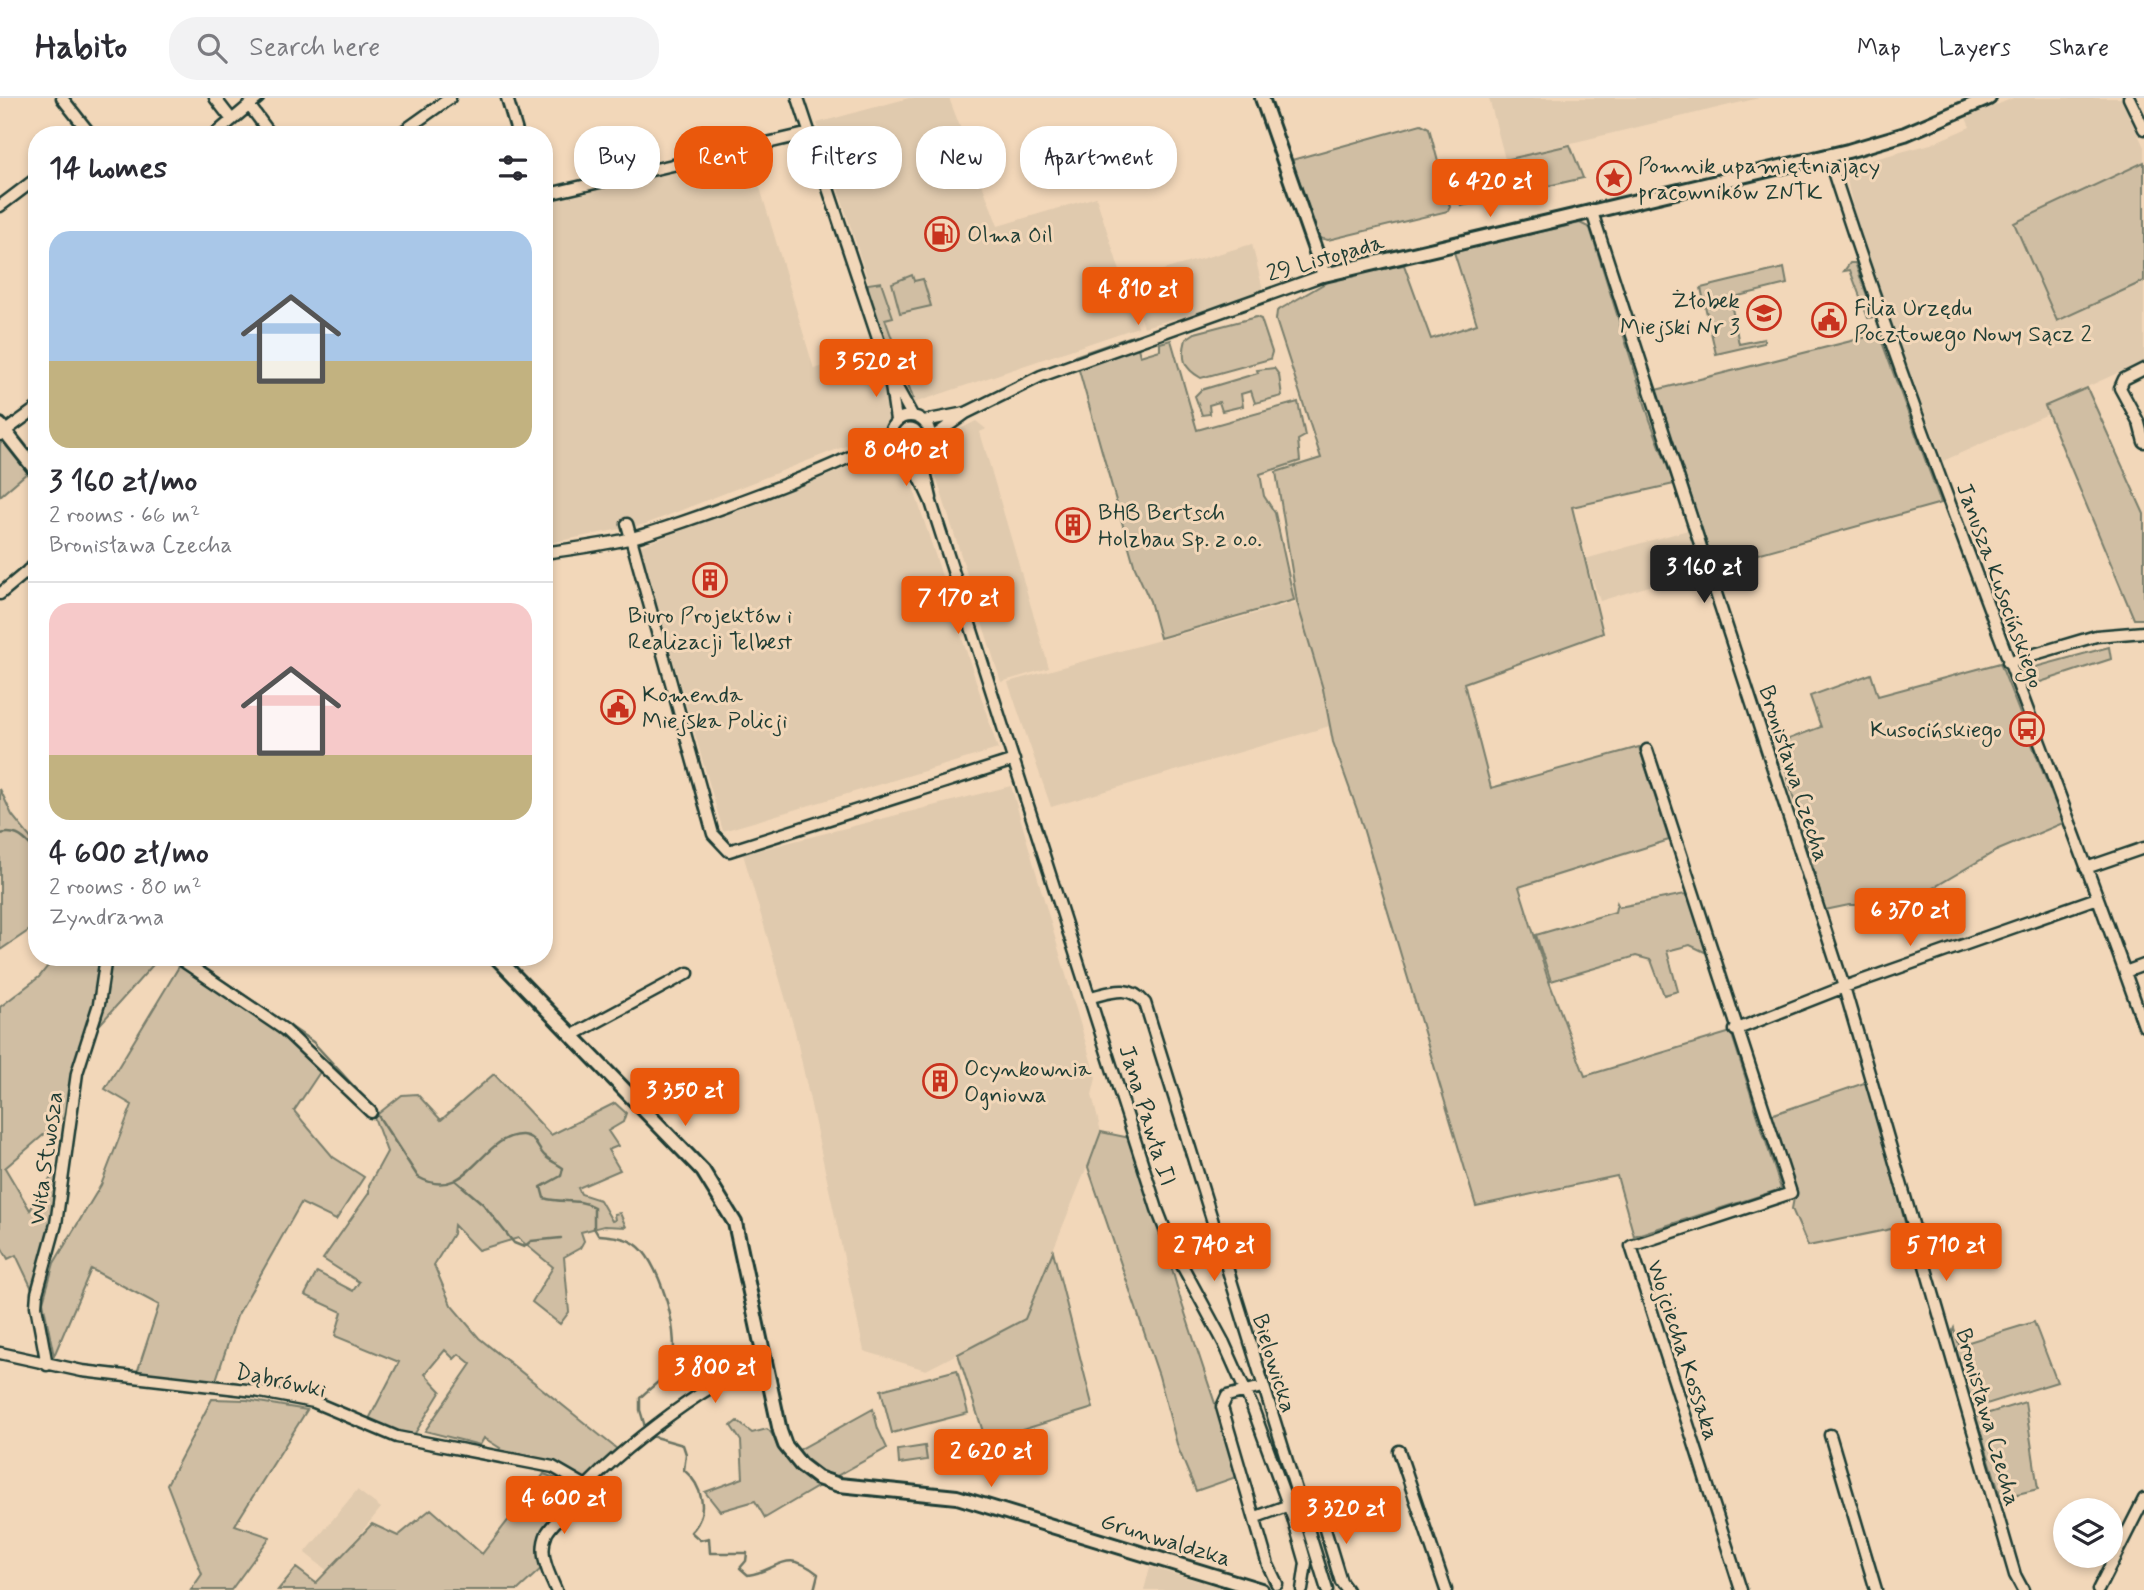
<!DOCTYPE html>
<meta charset="utf-8">
<style>
:root{--surface:#fff;--page:#f2f2f3;--text:#2b2b33;--muted:#7c7c81;--line:#e1e1e2;--accent:#ea580c}
body{margin:0;font-family:Mynerve,sans-serif;background:var(--page);color:var(--text);height:100vh;display:flex;flex-direction:column;font-size:26px;white-space:nowrap}
*{box-sizing:border-box;margin:0}
p{font-size:23px;color:var(--muted)}
.icon{flex:none;width:38px;height:38px;fill:none;stroke:currentColor;stroke-width:2;stroke-linecap:round;stroke-linejoin:round}
.map{position:relative;flex:1;overflow:hidden}
.drawer{position:absolute;left:28px;top:28px;width:525px;height:840px;display:flex;flex-direction:column;background:var(--surface);border-radius:28px;box-shadow:0 4px 10px #0003}
.drawer>*{flex:none}
.guide{position:absolute;left:574px;top:28px;width:665px;height:63px;display:flex;gap:14px}
.buttons{position:absolute;left:2053px;top:1400px;display:grid;gap:14px}
.buttons a{display:grid;place-items:center;width:70px;height:70px;border-radius:50%;background:var(--surface);box-shadow:0 4px 10px #0003;font-size:35px}
.price{position:absolute;translate:-50% -60px;padding:0 16px;border-radius:7px;background:var(--accent);color:#fff;font-size:23px;line-height:46px;filter:drop-shadow(0 2px 4px #0008)}
.price::after{content:'';position:absolute;left:50%;top:42px;width:21px;height:16px;margin-left:-10px;background:inherit;clip-path:polygon(0 0,100% 0,50% 100%)}
.price.selected{background:#222;color:#fff}
ul{padding:0;list-style:none}
li{display:grid;align-content:center;gap:14px;height:371px;padding:0 21px}
li+li{border-top:2px solid var(--line)}
li span{display:grid;place-items:center;height:217px;border-radius:21px;color:#555}
li>.icon{margin-inline-start:auto}
span .icon{width:126px;height:126px;fill:#fffc;stroke-width:1}
li b{font-size:30px}
h2{display:flex;justify-content:space-between;align-items:center;height:84px;padding:0 21px;font-size:30px}
.tag{padding:0 24px;border-radius:28px;background:var(--surface);box-shadow:0 4px 10px #0003;font-size:24px;line-height:63px}
.tag.selected{background:var(--accent);color:#fff}
header{display:flex;align-items:center;gap:42px;box-sizing:border-box;height:98px;padding:0 35px;background:var(--surface);border-bottom:2px solid var(--line)}
header strong{font-size:33px}
nav{display:flex;gap:38px;margin-inline-start:auto;font-size:24px}
.search{width:490px;height:63px;background:var(--page);display:flex;align-items:center;gap:18px;box-sizing:border-box;padding:0 24px;border-radius:28px;color:var(--muted);font-size:26px}
.map>svg:first-child{display:block}
.built{fill:#e0caae}
.green{fill:#d0bea3;stroke:#787e6c;stroke-width:2}
.lines{fill:none;stroke-linecap:round;stroke-linejoin:round}
.stream{stroke:#6c7564;stroke-width:2.5}
.minor-casing{stroke:#1f3d34;stroke-width:15}
.tertiary-casing{stroke:#1f3d34;stroke-width:18}
.minor{stroke:#f2d7b9;stroke-width:10}
.tertiary{stroke:#f2d7b9;stroke-width:12}
.labels{text-anchor:middle;stroke-width:6;stroke-linejoin:round;paint-order:stroke}
.poi-label{font-size:23px;fill:#1f3d34;stroke:#f2d7b9;text-anchor:start}
.street-label{font-size:23px;fill:#1f3d34;stroke:#f2d7b9}
</style>
<header>
<strong>Habito</strong>
<div class="search"><svg class="icon" aria-label="search" viewBox="0 0 24 24"><circle cx="10" cy="10" r="6"/><path d="M15 15l6 6"/></svg>Search here</div>
<nav><a>Map</a><a>Layers</a><a>Share</a></nav>
</header>
<div class="map">
<svg width="2144" height="1492" viewBox="0 0 2144 1492">
<rect width="100%" height="100%" fill="#f2d7b9"/>
<filter id="ink" filterUnits="userSpaceOnUse"><feTurbulence type="fractalNoise" baseFrequency=".0143" numOctaves="2"/><feDisplacementMap in="SourceGraphic" scale="14" xChannelSelector="R" yChannelSelector="G"/><feConvolveMatrix kernelMatrix="1 2 1 2 8 2 1 2 1" color-interpolation-filters="sRGB"/></filter>
<g filter="url(#ink)">
<path class="built" d="M909,0h40l49,128 98,-29 42,130 -230,78 -91,-282z
M1489,0h270l-254,61z
M2013,0h108l23,49v15l-130,61 43,98 87,-40v80l-99,45 3,8 -105,47 -82,-219 -17,-75 87,-23 39,-17 -4,-9z
M750,56l64,215 61,-17 19,58 -5,9v10l-243,95 -102,20v-339l25,-12z
M1252,146l12,50 -120,33 -15,-47z
M976,323l10,8 -6,3 69,236 -48,14 -73,-231 7,-9z
M870,361l35,3 93,287 -275,82 -83,-285z
M1688,432l10,41 -98,30 -15,-42z
M1297,504l26,87 7,37 -279,81 -43,-125z
M1011,688l85,292 -4,17 9,37 -76,187 -99,51 -62,-19 -69,-320 -52,-177z
M357,1392l24,18 -52,64 -24,-19z
M1150,1469l79,23h-85z"/>
<path class="green" d="M1421,26l8,4 21,79 -2,4 -120,29 -9,-2 -27,-78z
M1570,47l13,33 -122,28 -9,-34z
M2144,64v119l-87,40 -43,-98z
M1580,125l10,5 60,192 24,64 -102,23 31,126 -139,50 27,105 148,-41 30,93 -150,47 28,89 38,100 146,-44 50,157 -147,47 -17,-60 -141,30 -116,-388 -27,-76 -10,-53 -26,-87 -21,-130 45,-14 -45,-138 1,-9 57,-33 70,-13 27,74 46,-15 -23,-72z
M1850,165h5l20,54 -7,1 -18,-48 -6,1z
M1784,170l3,16 -57,14 9,46 25,-5v4l-48,11 -15,-66z
M912,177l2,6 9,-2 8,27 -31,7 -8,-30z
M881,184l12,35 -8,2 28,79 -10,3 -35,-111v-6z
M1256,219l5,2 11,33 -2,7 -69,19c-18,-10 -20,-20 -15,-39l9,-6z
M1879,236l62,169 -227,63 -58,-176z
M1135,237l5,21 20,-6v-7l11,-3 26,90 101,-28 7,34 -7,4 2,21 -40,13 4,22 11,17 19,87 -134,38 -10,-37 -15,-33 -60,-212z
M1274,270l5,7 3,21 -27,7 -4,-12 -10,3 2,12 -21,5 -3,-9 -10,3 1,9 -8,1 -7,-19 6,-6 57,-17 -1,-3z
M2087,290l57,126v105h-10l-89,-213z
M4,343l24,31 -28,24v-52z
M2109,549l2,12 -86,28 -5,-14 4,-3z
M2000,565l63,160 -67,28 -92,54h-55l-24,5 -47,-167 43,-16 -11,-31 61,-22 7,22z
M0,691l12,26 25,31v79l-37,25z
M1685,796l8,8 16,52 -19,-9 -23,6 11,40 -14,4 -13,-35 -15,-4 -85,25 -15,-46 79,-23 2,-9 2,4z
M55,859h46l-5,42 -18,55 -9,59 -64,55 25,42 31,-48 -5,48 -22,83 -18,-38 -8,4 -8,-14v-238l39,-30z
M110,859h50l-66,74z
M180,867l81,52 59,55 -26,39 39,46 31,20 -28,43 -35,-17 -64,113 -22,67 -78,-10 22,-68 -68,-36 -37,87 -11,-54 11,-39 47,-78 31,-80 -27,-16z
M494,976l57,61 64,-32 11,10 -3,9 -15,9 10,15 -10,4 12,20 -42,18 3,6 19,6 12,21 3,-1 -1,-6 6,-1 6,14 -22,-1 -23,6 3,9 -4,7 -16,9 5,55 -9,12 -28,-22 21,-35 -35,-29 -40,12 -24,-25 -1,9 -19,31 17,40 28,33 138,111 -30,32 -24,-15 -65,-15 2,-3 -16,-10 -4,7 -55,-14 46,-67 -12,-10 -5,5 -9,-9 -20,24 16,17 -27,44 -18,-3 -28,-11 31,-59 -64,-26 7,-24 -37,-17 12,-23 36,19 6,-9 -36,-23 46,-66v-8l18,-33 -13,-35 28,-22 15,-1 24,26z
M1867,984l39,144 -98,20 -16,-37 2,-11 -23,-83z
M1101,1034l34,7 46,162 58,175 -43,15 -18,-43 -19,-72 -71,-209z
M1053,1153l40,157 -107,33 -28,-87 67,-35z
M2034,1224l23,60 -80,25c-19,-11 -22,-50 -27,-70l4,-9 5,17z
M957,1272l11,43 -76,20 -11,-43z
M212,1301l35,1 60,10 -72,115 35,12 -39,53h-40l11,-16 -35,-90z
M2025,1304l13,87 -37,9 -25,-81z
M873,1311l5,20 9,19 -54,30 -29,-18 -5,-10z
M737,1323l15,12 15,-4c8,5 8,15 14,23 11,14 23,25 38,34l-54,32 -10,-17 -35,10 -15,-19 38,-14 -2,-37 -10,-15z
M925,1348l2,14 -28,4 -1,-14z
M544,1376l20,8 11,8c-21,27 -44,42 -32,77l-25,23h-240l18,-22 20,15 56,-59 26,12 33,-27 51,45z"/>
<g class="lines">
<path class="stream" d="M0,736c14,-3 21,1 31,12l-2,45 8,27
M189,859l124,85 58,63
M377,1016l41,63c50,28 64,-43 104,-42 14,1 15,14 23,21 5,5 13,8 18,12l-2,8 -20,11 3,11c18,6 33,-1 50,9v21l4,7c14,1 30,2 41,12 22,19 44,94 31,121 -7,13 -20,19 -30,30v12l6,20
M456,1083l27,23 31,39 10,4 7,-6 30,-3
M651,1338l32,9 3,9 -2,16c18,15 26,43 7,62l9,8 9,-2 1,15h37l-1,8 -6,7 8,7c31,-4 36,-28 70,-1l-4,16"/>
<g class="minor-casing">
<path id="minor" d="M62,0l29,37
M215,0l17,22
M507,0l11,37
M798,0l92,277 22,40
M2129,0l15,31
M249,7l22,30
M214,37l44,-37
M398,37l52,-37
M1828,58c94,294 214,579 316,870
M544,97l266,-62
M0,108l37,-28
M1592,114l252,775 171,588 8,15
M36,192l1,1
M2144,271l-20,10 -4,9 19,35 5,19
M890,281l6,41
M890 338a20 20 0 1 1 40 0a20 20 0 1 1-40 0Z
M924,323l41,-8
M0,337l37,-27
M930,341l36,-26 75,-37 283,-101
M925,352l-2,13 8,35
M905,358l8,7 18,39 226,707 14,36 53,98 28,63 41,112 13,45 -4,27
M854,360l41,-8
M627,426l86,310 16,17 285,-91
M544,455c28,-4 57,-8 84,-14 41,-10 241,-81 262,-106
M28,472l9,16
M0,496l37,-31
M2008,564l88,-26 48,-4
M1647,652l144,443 -160,53 110,344
M2086,770l58,-20
M177,859l108,73 86,82
M2125,874l19,-7
M1091,899c21,-5 38,-13 54,6l182,587
M1735,932l109,-43 253,-89
M573,937l115,-62
M0,1255l82,18 173,20 59,11 83,35 156,30 33,19
M47,1267l-11,-59 1,-13 19,-69 21,-151 22,-69 7,-47
M1262,1289l-35,9 -5,11 46,158 9,19
M1830,1337l46,155
M1399,1353l47,139
M1320,1415l21,69 6,8
M1256,1419l36,-13
M556,1492c-8,-18 -18,-37 -9,-57 4,-7 12,-14 17,-21 41,-53 138,-128 201,-152
M2098,1492l46,-91"/>
</g>
<g class="tertiary-casing">
<path id="tertiary" d="M1262,0l62,177 524,-124 57,-17 84,-36
M0,327l37,47
M496,859l207,214 32,52 45,208 5,14 16,20 17,13 21,7 118,12 304,93"/>
</g>
<use href="#minor" class="minor"/>
<use href="#tertiary" class="tertiary"/>
</g>
</g>
<defs>
<g id="sight-ring" transform="scale(1.75)"><circle r="9.5" fill="#f2d7b9" stroke="#c8321e" stroke-width="1.5"/><path d="M0-6L1.8-2.2L6-1.7L2.9 1.2L3.7 5.4L0 3.3L-3.7 5.4L-2.9 1.2L-6-1.7L-1.8-2.2Z" fill="#c8321e"/></g>
<g id="fuel-ring" transform="scale(1.75)"><circle r="9.5" fill="#f2d7b9" stroke="#c8321e" stroke-width="1.5"/><path d="M-5.5-6h7V0h2V4h1.3V-2.5L3-4.5l.8-.8L6-3V5H2.5V1h-1V6h-7ZM-4.2-4.7v3.2H.2V-4.7Z" fill="#c8321e"/></g>
<g id="school-ring" transform="scale(1.75)"><circle r="9.5" fill="#f2d7b9" stroke="#c8321e" stroke-width="1.5"/><path d="M0-5L7-2L0 1L-7-2ZM-4 1L0 2.5L4 1V4Q0 6-4 4Z" fill="#c8321e"/></g>
<g id="civic-ring" transform="scale(1.75)"><circle r="9.5" fill="#f2d7b9" stroke="#c8321e" stroke-width="1.5"/><path d="M-.6-6.5H3V-4.5H.6V-3L4-1V1h2V6H-6V1h2V-1L-.6-3ZM-1.2 2.5V6h2.4V2.5Z" fill="#c8321e"/></g>
<g id="building-ring" transform="scale(1.75)"><circle r="9.5" fill="#f2d7b9" stroke="#c8321e" stroke-width="1.5"/><path d="M-4-6H4V6H1V3H-1V6H-4ZM-2.5-4.3h1.7v1.8h-1.7ZM.8-4.3h1.7v1.8H.8ZM-2.5-1h1.7V.8h-1.7ZM.8-1h1.7V.8H.8Z" fill="#c8321e"/></g>
<g id="bus-ring" transform="scale(1.75)"><circle r="9.5" fill="#f2d7b9" stroke="#c8321e" stroke-width="1.5"/><path d="M-5-6H5V4H4V6H2V4H-2V6H-4V4H-5ZM-3.5-4V0h7V-4ZM-3.5 1.2v1.5H-2V1.2ZM2 1.2v1.5H3.5V1.2Z" fill="#c8321e"/></g>
</defs>
<g fill-rule="evenodd">
<use href="#sight-ring" x="1614" y="80"/>
<use href="#fuel-ring" x="942" y="136"/>
<use href="#school-ring" x="1764" y="215"/>
<use href="#civic-ring" x="1829" y="222"/>
<use href="#building-ring" x="1073" y="427"/>
<use href="#building-ring" x="710" y="482"/>
<use href="#civic-ring" x="618" y="609"/>
<use href="#bus-ring" x="2027" y="631"/>
<use href="#building-ring" x="940" y="983"/>
</g>
<g class="labels">
<g class="poi-label">
<text x="1638" y="75">Pomnik upamiętniający<tspan x="1638" dy="26">pracowników ZNTK</tspan></text>
<text x="967" y="144">Olma Oil</text>
<text x="1740" y="210" text-anchor="end">Żłobek<tspan x="1740" dy="26">Miejski Nr 3</tspan></text>
<text x="1854" y="217">Filia Urzędu<tspan x="1854" dy="26">Pocztowego Nowy Sącz 2</tspan></text>
<text x="1098" y="422">BHB Bertsch<tspan x="1098" dy="26">Holzbau Sp. z o.o.</tspan></text>
<text x="710" y="525" text-anchor="middle">Biuro Projektów i<tspan x="710" dy="26">Realizacji Telbest</tspan></text>
<text x="642" y="604">Komenda<tspan x="642" dy="26">Miejska Policji</tspan></text>
<text x="2002" y="639" text-anchor="end">Kusocińskiego</text>
<text x="964" y="978">Ocynkownia<tspan x="964" dy="26">Ogniowa</tspan></text>
</g>
<g class="street-label">
<text transform="translate(1325 159) rotate(-16)" y="8">29 Listopada</text>
<text transform="translate(2001 487) rotate(70)" y="8">Janusza Kusocińskiego</text>
<text transform="translate(1795 675) rotate(72)" y="8">Bronisława Czecha</text>
<text transform="translate(1148 1017) rotate(73)" y="8">Jana Pawła II</text>
<text transform="translate(45 1060) rotate(-82)" y="8">Wita Stwosza</text>
<text transform="translate(1684 1252) rotate(72)" y="8">Wojciecha Kossaka</text>
<text transform="translate(1275 1265) rotate(73)" y="8">Bielowicka</text>
<text transform="translate(281 1282) rotate(12)" y="8">Dąbrówki</text>
<text transform="translate(1989 1319) rotate(74)" y="8">Bronisława Czecha</text>
<text transform="translate(1166 1441) rotate(17)" y="8">Grunwaldzka</text>
</g>
</g>
</svg>
<div class="buttons">
<a><svg class="icon" aria-label="layers" viewBox="0 0 24 24"><path d="M12 4l9 5-9 5-9-5zM3 14l9 5 9-5"/></svg></a>
</div>
<b class="price" style="left:1490px;top:121px">6 420 zł</b>
<b class="price" style="left:1138px;top:229px">4 810 zł</b>
<b class="price" style="left:876px;top:301px">3 520 zł</b>
<b class="price" style="left:906px;top:390px">8 040 zł</b>
<b class="price selected" style="left:1704px;top:507px">3 160 zł</b>
<b class="price" style="left:958px;top:538px">7 170 zł</b>
<b class="price" style="left:1910px;top:850px">6 370 zł</b>
<b class="price" style="left:685px;top:1030px">3 350 zł</b>
<b class="price" style="left:1214px;top:1185px">2 740 zł</b>
<b class="price" style="left:1946px;top:1185px">5 710 zł</b>
<b class="price" style="left:715px;top:1307px">3 800 zł</b>
<b class="price" style="left:991px;top:1391px">2 620 zł</b>
<b class="price" style="left:564px;top:1438px">4 600 zł</b>
<b class="price" style="left:1346px;top:1448px">3 320 zł</b>
<div class="guide">
<a class="tag">Buy</a>
<a class="tag selected">Rent</a>
<a class="tag">Filters</a>
<a class="tag">New</a>
<a class="tag">Apartment</a>
</div>
<section class="drawer">
<h2>14 homes<svg class="icon" aria-label="filters" viewBox="0 0 24 24"><path d="M4 7h16M4 17h16"/><circle cx="9" cy="7" r="2"/><circle cx="15" cy="17" r="2"/></svg></h2>
<ul>
<li><span style="background:linear-gradient(#a9c7e8 60%,#c2b280 0)"><svg class="icon" aria-label="home" viewBox="0 0 24 24"><path d="M3 11l9-7 9 7M6 9v11h12V9"/></svg></span><div><b>3 160 zł/mo</b><p>2 rooms · 66 m²</p><p>Bronisława Czecha</p></div></li>
<li><span style="background:linear-gradient(#f6c9c9 70%,#c2b280 0)"><svg class="icon" aria-label="home" viewBox="0 0 24 24"><path d="M3 11l9-7 9 7M6 9v11h12V9"/></svg></span><div><b>4 600 zł/mo</b><p>2 rooms · 80 m²</p><p>Zyndrama</p></div></li>
</ul>
</section>
</div>
